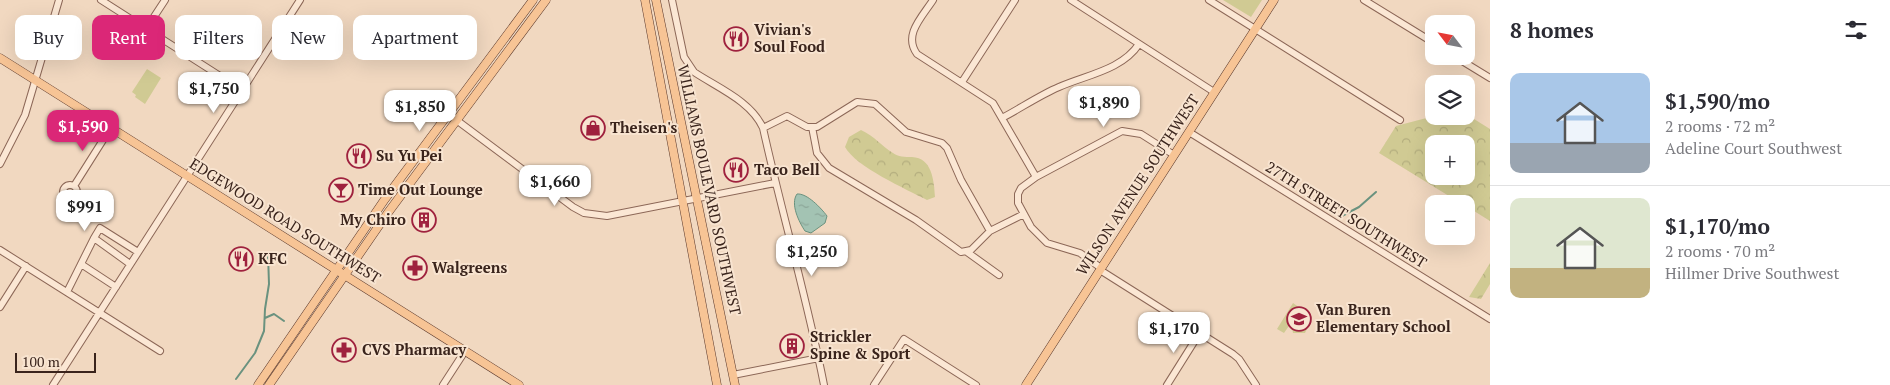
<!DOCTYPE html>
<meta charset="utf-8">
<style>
:root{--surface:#fff;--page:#f2f2f3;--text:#2b2b33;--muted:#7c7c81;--line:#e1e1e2;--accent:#db2777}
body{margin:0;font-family:"PT Serif",serif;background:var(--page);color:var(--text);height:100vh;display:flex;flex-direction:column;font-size:19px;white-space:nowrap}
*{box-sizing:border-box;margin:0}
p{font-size:16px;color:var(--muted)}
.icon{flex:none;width:28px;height:28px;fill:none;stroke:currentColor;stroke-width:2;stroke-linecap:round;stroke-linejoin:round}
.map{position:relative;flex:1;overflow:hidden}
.drawer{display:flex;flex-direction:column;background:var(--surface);width:400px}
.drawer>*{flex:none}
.hud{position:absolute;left:15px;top:15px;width:475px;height:45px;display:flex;gap:10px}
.needle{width:32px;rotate:302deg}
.tools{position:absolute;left:1425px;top:15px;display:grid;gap:10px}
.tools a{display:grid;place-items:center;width:50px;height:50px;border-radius:10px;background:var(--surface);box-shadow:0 5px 20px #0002;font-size:25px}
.scale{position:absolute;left:15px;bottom:12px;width:81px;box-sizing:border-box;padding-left:5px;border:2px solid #3a241c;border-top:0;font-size:14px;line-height:18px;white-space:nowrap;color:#3a241c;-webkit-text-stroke:4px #f8e4d0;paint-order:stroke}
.price{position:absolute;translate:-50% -42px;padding:0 11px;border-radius:10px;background:#fff;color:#222;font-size:16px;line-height:32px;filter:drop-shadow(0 1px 2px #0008)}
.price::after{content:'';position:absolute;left:50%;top:30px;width:15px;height:11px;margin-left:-8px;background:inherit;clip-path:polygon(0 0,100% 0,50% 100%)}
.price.selected{background:var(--accent);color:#fff}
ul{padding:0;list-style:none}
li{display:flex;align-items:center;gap:15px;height:125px;padding:0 20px}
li+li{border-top:1px solid var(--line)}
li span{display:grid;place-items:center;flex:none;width:140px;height:100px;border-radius:10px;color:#555}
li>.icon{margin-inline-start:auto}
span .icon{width:60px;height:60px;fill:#fffc;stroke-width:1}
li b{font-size:21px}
h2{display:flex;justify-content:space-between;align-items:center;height:60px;padding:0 20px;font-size:21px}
.pill{padding:0 18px;border-radius:10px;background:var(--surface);box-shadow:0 5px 20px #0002;font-size:18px;line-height:45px}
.pill.selected{background:var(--accent);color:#fff}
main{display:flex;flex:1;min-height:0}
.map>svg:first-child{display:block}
.forest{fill:url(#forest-crowns);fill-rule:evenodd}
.park{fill:#d0ca93}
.water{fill:url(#water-ripples);stroke:#6a927f}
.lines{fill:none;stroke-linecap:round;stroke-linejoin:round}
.stream{stroke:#6a927f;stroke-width:2}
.minor-casing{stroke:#8c6757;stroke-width:8}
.major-casing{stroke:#59372b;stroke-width:9}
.minor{stroke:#fbe7d4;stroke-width:6}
.major{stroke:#f7c495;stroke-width:8}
.labels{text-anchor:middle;stroke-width:4;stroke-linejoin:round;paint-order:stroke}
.poi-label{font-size:15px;font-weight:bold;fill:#3a241c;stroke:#f8e4d0;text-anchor:start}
.street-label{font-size:15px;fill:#3a241c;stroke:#f8e4d0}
</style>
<main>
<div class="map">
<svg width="1490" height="385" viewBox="0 0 1490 385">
<defs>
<pattern id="forest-crowns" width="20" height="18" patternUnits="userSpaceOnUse" patternTransform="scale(1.25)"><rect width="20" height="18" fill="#d0ca93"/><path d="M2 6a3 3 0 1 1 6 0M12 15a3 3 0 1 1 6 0" fill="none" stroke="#b3ad7e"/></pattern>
<pattern id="water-ripples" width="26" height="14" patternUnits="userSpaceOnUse" patternTransform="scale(1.25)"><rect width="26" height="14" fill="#a3c3b3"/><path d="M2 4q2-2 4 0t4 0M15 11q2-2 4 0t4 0" fill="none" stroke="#8da799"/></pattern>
</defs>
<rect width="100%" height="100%" fill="#f1d8c0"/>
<path class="forest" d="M1466,114l24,15v92l-24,-15v-2h-4l-83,-51 17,-27 38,-10h32zM1434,144h32v32h-32z
M861,130c15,7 19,15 32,23 5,4 12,4 19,4 20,1 22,23 23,40l-8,3c-21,-11 -71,-33 -82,-53l4,-10z
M1490,263v21l-9,15 -12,-2z"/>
<path class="park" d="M1223,0h39l-11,17z
M147,69l14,9 -16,26 -10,-7 1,-2 -4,-3z
M1293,303l7,5 -5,9h15l1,3 -6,13h-12l-2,-10 -7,10 -7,-4z"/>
<path class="water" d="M797,194c10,-1 24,14 30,22l-2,7 -14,10 -6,-2c-6,-9 -15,-27 -8,-37z"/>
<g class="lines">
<path class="stream" d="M1340,217l19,-10 17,-15
M265,318l9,-4 10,7
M236,379l19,-26 9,-22 1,-22 4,-25 -1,-30"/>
<g class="minor-casing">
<path id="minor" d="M101,0l141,90
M672,0l12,57 10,15c24,16 57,29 69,56 19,86 44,170 61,257
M933,0c-11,17 -30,35 -16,54l76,49 43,74 -15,11 -3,6v9l13,24 16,16 33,10 21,15
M1071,0l143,92
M1209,0l191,120
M1364,0l70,43
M146,29l19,-29
M1454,56l36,22
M962,82l53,-82
M447,113l126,94 11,6 23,3 168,-33
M1002,118c19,-10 38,-23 57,-31 27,-12 63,-17 80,-43
M812,127l5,26 12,15 87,52 45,32 10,-2 19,-19 32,-16
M763,128l24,-12 20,11h10l40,-25 18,2 31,28 36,11 5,5 14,32 29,51
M1189,132l301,187
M0,164l25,-49 34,-115
M1036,177l86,-46 19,3 33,21
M63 192a7 7 0 1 1 14 0a7 7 0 1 1-14 0Z
M74,186l36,-57
M94,238l6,-10 38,24
M0,250l160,101
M967,252l32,23
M81,264l35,23
M1100,270l133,84 6,5 17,26
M67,292l27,-54 36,26
M0,307l26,-41
M733,375l86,-17
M53,385l247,-385
M443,385l22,-34
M874,385l30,-46 72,46
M1167,385l32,-51"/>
</g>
<g class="major-casing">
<path id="major" d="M645,0l72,385
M656,0l79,385
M0,58l519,327
M258,385l127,-186 148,-199
M269,385l118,-171 159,-214
M1026,385l248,-385"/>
</g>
<use href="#minor" class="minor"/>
<use href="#major" class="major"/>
</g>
<defs>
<g id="restaurant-ring" transform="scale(1.25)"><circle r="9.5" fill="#f8e4d0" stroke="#9f223e" stroke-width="1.5"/><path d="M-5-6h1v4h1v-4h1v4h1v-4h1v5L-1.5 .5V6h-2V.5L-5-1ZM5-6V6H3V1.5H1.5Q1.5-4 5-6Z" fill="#9f223e"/></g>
<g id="shop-ring" transform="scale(1.25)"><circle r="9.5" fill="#f8e4d0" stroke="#9f223e" stroke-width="1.5"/><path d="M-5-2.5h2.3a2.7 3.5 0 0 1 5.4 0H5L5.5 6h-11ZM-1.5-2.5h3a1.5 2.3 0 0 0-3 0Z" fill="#9f223e"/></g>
<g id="bar-ring" transform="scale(1.25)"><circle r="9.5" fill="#f8e4d0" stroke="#9f223e" stroke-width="1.5"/><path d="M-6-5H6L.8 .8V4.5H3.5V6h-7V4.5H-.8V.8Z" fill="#9f223e"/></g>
<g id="building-ring" transform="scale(1.25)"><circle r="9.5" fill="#f8e4d0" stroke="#9f223e" stroke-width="1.5"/><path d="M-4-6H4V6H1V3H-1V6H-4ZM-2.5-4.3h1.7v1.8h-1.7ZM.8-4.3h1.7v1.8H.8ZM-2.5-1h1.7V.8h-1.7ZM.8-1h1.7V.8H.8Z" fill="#9f223e"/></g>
<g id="pharmacy-ring" transform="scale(1.25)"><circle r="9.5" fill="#f8e4d0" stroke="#9f223e" stroke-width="1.5"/><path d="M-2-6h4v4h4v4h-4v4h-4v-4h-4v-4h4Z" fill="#9f223e"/></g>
<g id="school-ring" transform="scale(1.25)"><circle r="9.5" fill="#f8e4d0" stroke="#9f223e" stroke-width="1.5"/><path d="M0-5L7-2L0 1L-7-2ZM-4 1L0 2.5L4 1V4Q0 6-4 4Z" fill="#9f223e"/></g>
</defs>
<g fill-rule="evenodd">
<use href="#restaurant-ring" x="736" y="39"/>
<use href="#shop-ring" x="593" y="128"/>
<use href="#restaurant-ring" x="359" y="156"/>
<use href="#restaurant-ring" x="736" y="170"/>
<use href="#bar-ring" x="341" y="190"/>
<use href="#building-ring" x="424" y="220"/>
<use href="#restaurant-ring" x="241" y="259"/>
<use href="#pharmacy-ring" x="415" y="268"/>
<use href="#school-ring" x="1299" y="319"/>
<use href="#building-ring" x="792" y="346"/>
<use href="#pharmacy-ring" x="344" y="350"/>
</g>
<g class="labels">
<g class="poi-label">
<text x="754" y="35">Vivian's<tspan x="754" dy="17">Soul Food</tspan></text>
<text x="610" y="133">Theisen's</text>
<text x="376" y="161">Su Yu Pei</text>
<text x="754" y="175">Taco Bell</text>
<text x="358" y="195">Time Out Lounge</text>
<text x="406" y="225" text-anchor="end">My Chiro</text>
<text x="258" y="264">KFC</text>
<text x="432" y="273">Walgreens</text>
<text x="1316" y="315">Van Buren<tspan x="1316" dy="17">Elementary School</tspan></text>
<text x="810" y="342">Strickler<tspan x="810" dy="17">Spine &amp; Sport</tspan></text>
<text x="362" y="355">CVS Pharmacy</text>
</g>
<g class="street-label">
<text transform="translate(1138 185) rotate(-57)" y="5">WILSON AVENUE SOUTHWEST</text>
<text transform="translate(709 190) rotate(78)" y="5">WILLIAMS BOULEVARD SOUTHWEST</text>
<text transform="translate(1346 215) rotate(32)" y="5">27TH STREET SOUTHWEST</text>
<text transform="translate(285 221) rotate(32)" y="5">EDGEWOOD ROAD SOUTHWEST</text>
</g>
</g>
</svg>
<div class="tools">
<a><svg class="needle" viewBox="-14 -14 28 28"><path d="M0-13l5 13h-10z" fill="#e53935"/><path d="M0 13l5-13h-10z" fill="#7c7c81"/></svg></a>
<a><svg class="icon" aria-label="layers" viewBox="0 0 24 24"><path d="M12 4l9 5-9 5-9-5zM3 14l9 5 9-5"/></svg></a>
<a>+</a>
<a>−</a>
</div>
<div class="scale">100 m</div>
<b class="price" style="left:214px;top:114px">$1,750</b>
<b class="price" style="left:1104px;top:128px">$1,890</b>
<b class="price" style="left:420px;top:132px">$1,850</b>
<b class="price selected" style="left:83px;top:152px">$1,590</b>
<b class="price" style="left:555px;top:207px">$1,660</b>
<b class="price" style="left:85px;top:232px">$991</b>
<b class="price" style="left:812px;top:277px">$1,250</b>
<b class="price" style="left:1174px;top:354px">$1,170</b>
<div class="hud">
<a class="pill">Buy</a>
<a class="pill selected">Rent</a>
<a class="pill">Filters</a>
<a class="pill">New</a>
<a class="pill">Apartment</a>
</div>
</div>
<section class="drawer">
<h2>8 homes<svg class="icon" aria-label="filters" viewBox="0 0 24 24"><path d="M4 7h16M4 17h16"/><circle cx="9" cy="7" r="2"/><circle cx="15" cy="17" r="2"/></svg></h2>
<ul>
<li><span style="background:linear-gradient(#a9c7e8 70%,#9aa5b1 0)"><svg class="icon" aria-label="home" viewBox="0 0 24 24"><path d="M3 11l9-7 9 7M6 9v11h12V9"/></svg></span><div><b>$1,590/mo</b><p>2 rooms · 72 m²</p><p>Adeline Court Southwest</p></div></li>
<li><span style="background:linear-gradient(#dfe7d0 70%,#c2b280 0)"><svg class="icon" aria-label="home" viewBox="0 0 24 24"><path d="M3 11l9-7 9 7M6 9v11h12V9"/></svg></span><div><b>$1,170/mo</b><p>2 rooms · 70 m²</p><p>Hillmer Drive Southwest</p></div></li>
</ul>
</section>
</main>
